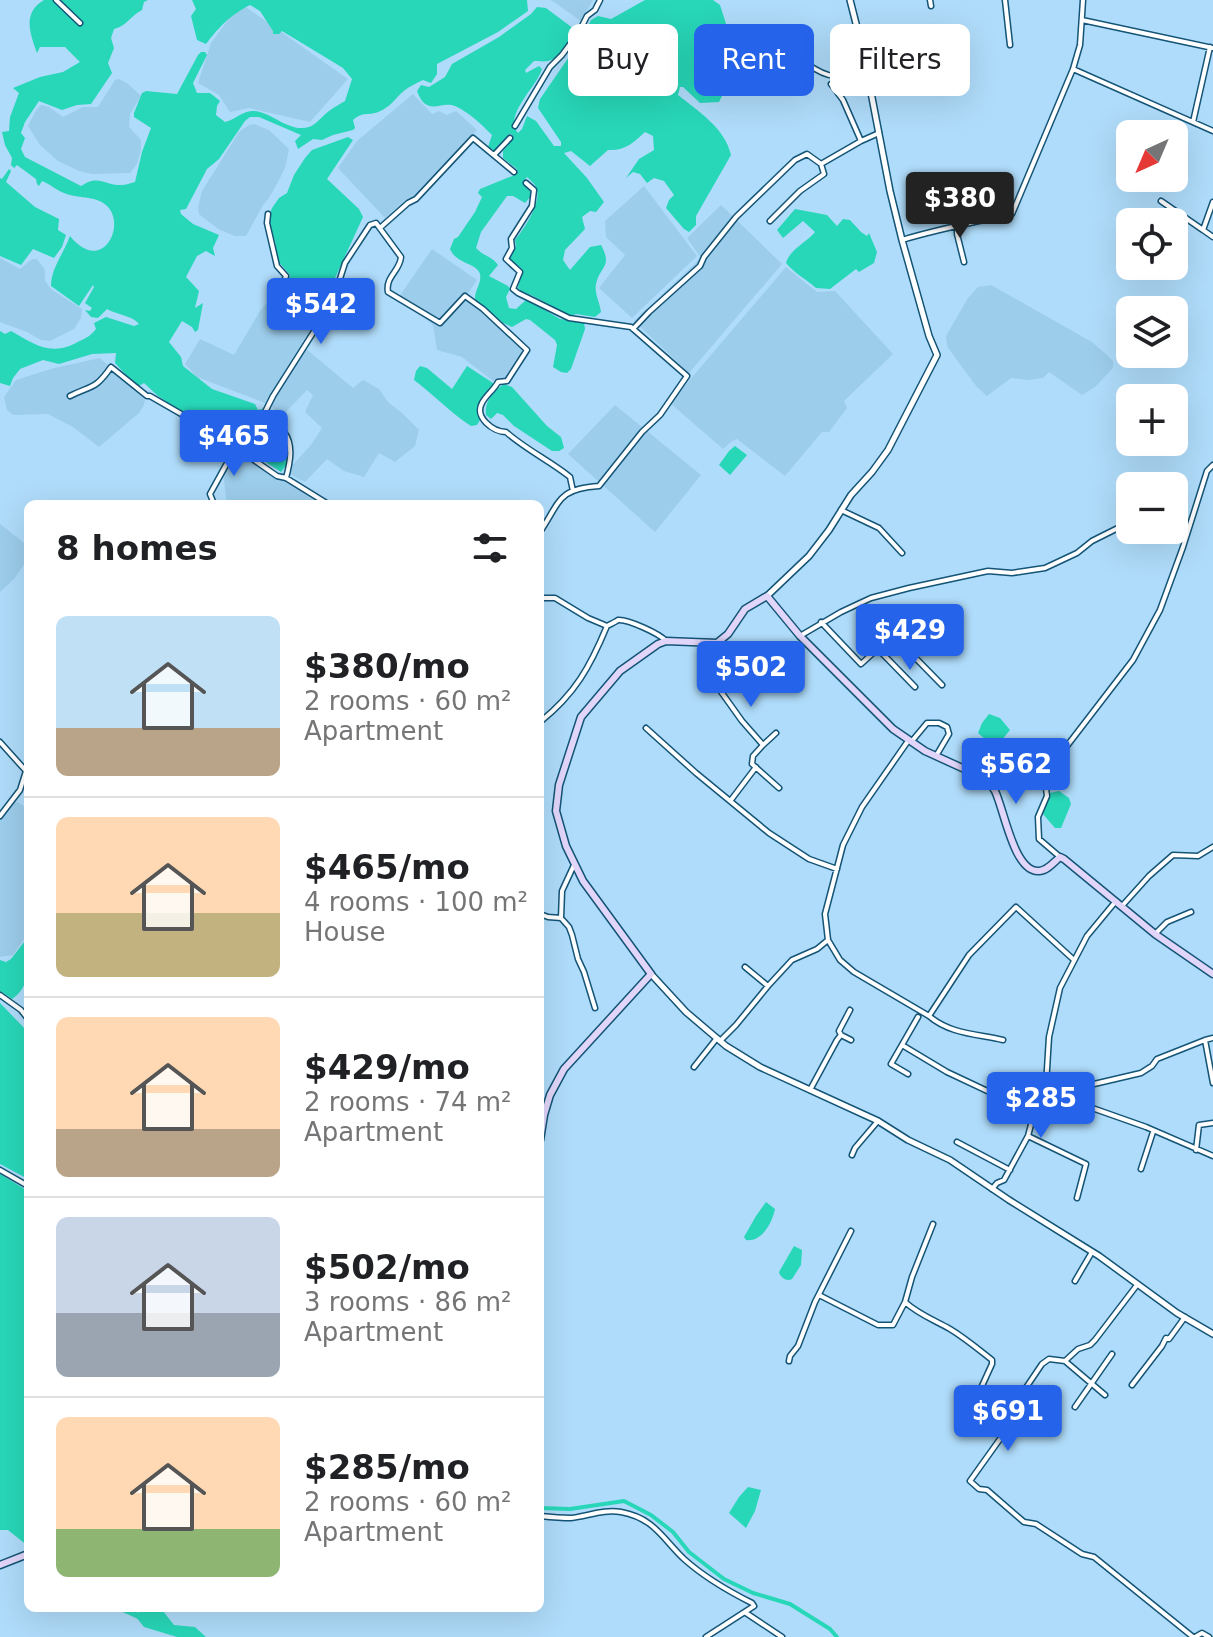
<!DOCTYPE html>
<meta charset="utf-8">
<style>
:root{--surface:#fff;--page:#f6f6f6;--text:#202124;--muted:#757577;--line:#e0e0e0;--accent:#2563eb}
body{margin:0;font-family:"DejaVu Sans",sans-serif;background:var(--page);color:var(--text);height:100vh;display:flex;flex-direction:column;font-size:30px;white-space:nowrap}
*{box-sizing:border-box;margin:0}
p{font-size:26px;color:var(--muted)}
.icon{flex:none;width:44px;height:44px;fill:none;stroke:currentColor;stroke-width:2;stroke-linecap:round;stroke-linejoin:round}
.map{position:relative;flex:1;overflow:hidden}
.drawer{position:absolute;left:24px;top:500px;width:520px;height:1112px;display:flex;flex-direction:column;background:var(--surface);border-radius:12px;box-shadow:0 8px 32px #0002}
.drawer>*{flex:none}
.banner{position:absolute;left:568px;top:24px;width:524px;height:72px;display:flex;gap:16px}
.needle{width:52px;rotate:224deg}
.controls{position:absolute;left:1116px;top:120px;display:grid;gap:16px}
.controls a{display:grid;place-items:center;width:72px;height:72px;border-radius:12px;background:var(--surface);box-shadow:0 8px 32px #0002;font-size:40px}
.price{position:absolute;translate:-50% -68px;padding:0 18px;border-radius:8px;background:var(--accent);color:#fff;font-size:26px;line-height:52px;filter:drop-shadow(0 2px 4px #0008)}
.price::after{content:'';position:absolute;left:50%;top:48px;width:24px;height:18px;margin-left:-12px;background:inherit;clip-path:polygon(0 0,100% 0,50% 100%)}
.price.selected{background:#222;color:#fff}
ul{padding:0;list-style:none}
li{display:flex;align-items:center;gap:24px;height:200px;padding:0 32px}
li+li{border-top:2px solid var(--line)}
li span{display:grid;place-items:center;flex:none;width:224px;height:160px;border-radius:12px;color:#555}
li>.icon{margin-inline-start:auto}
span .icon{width:96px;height:96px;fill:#fffc;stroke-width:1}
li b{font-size:34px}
h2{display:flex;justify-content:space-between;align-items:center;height:96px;padding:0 32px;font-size:34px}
.pill{padding:0 28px;border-radius:12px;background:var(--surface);box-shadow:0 8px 32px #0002;font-size:28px;line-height:72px}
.pill.selected{background:var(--accent);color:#fff}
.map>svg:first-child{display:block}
.built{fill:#9ccdeb}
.water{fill:#28d7b8}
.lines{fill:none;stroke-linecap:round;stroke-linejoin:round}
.canal{stroke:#28d7b8;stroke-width:4}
.river{stroke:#28d7b8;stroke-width:6}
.minor-casing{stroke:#145476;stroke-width:7}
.tertiary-casing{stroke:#145476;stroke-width:8}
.secondary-casing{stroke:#145476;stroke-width:9}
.minor{stroke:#fff;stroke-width:4}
.tertiary{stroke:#fff;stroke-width:5}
.secondary{stroke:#e1d6f9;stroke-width:6}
</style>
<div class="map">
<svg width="1213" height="1637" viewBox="0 0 1213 1637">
<rect width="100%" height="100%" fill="#afdcfa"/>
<path class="built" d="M551,0h42l-12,21z
M240,3l108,76 -38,43 -61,-14 -19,4 -11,-17 -21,-12 13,-40z
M119,79l8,4 14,13 -11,18 -1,13 12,13v10l-4,14 -7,9 -38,1 -13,-3 -21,-10 -18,-16 -12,-19 8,-16 5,-5 8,2 14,10 20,-10h15l17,-27z
M413,94l19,20 7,-3 8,4 9,-4 21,19 -62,67 -9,2 -21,19 -47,-50 19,-27z
M254,124l15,6 20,19 -4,19 -6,12 -10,18 -6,7 -17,31h-11l-15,-6 -15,-11 -6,-5 -1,-7 4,-16 37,-59 8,-6z
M644,186l53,70 -65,62 -33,-30 26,-33 -19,-18 -1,-16z
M721,205l61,59 -93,109 -55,-52 67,-63 -14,-20z
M432,249l45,31 -12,18 28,22 32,31 -19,28 -13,2 -31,-24 -25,-7 -4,-25 -34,-28z
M0,258l20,11 12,-10h5l8,11v11l6,8 31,20 -1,9 -7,11 -24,12 -9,-1 -14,-8 -27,-10z
M786,267l31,25 18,-1 58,63 -49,47 3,7 -18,24h-7l-37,44 -48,-37 -5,2 -9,8 -53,-46z
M991,285l101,57 16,14 5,5v7l-18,19 -13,8 -33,-23 -6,6 -15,2 -17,-2 -24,18 -10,-9 -18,-24 -12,-17 -1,-10 22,-38 10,-11z
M270,299l44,24 -49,80 -68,-26 -12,-13 15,-25 34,16 26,-44z
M305,348l48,40 10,-8 16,9 9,13 14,11 17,17 -4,16 -20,16 -16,-9 -15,24 -20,-6 -17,-12 -22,23 -19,-10 25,-27 11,-17 -17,-16 8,-17 -6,-5 -26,27 -11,-13z
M100,358l45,42 -1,5 -5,8 -40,34 -26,-20 -25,-13 -35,1 -6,-5 -3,-13 12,-17 38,-12z
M615,405l86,70 -46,57 -87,-78z
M245,450l36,30 24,6 27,18h-105l-4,-31 7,-14z
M0,524l28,22v13l-14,20 -14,13z
M18,802l10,7v124l-15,22 -13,2v-139l10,-14z"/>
<path class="water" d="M44,0h104l-4,2 -2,8c-11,5 -15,16 -28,19l-3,9 3,10 -6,15 4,10 -21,31 -14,1 -15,5 -23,-9 -14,21 -4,11 4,5 -4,11 4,8 56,29c17,-12 23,-1 40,-1 5,0 9,-2 14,-3l7,-30 9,-24 -17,-11v-4l8,-20 4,-2 31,3 21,-39 3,-3h4l2,3 -14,28 4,10h13l10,8 -3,5 -1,9 9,7c10,-2 18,-12 29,-11 18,1 35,22 55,16 8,-3 13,-11 20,-16 5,-4 11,-7 16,-10l7,-22 -9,-11 -61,-37 -3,3h-6v-3l-13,-20 -10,-6c-21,11 -30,21 -44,39l-9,-4 -6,-24 5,-7 -4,-9h335l1,11 -30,21 -61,32v10l-6,9 -8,-3c-6,3 -13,6 -18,10 -9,7 -15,18 -27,22 -10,4 -15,-1 -25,8l2,8 -2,2 -20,5 -11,5 -9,-1 -15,10 -3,-8 6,-6 -42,-18h-9l-5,4 -26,38 -12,10 -21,40 -6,1 1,4 12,10 26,11 -6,13 2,8 -9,-5 -9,5 -11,21 13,14 -4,17 8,-5 -5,27 -3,2 -3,-5 -10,-6 -13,21 12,15 2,9 29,23 43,15 3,6 7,-2 3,2 -4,7 -1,4 5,9 11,-4 7,7 5,26 -10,13 -20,-13 -18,-19 -6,1 -7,11 -17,-7 -25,-16 -4,-15 -26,-18 -14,-13 -7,4 -22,-24 1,-10 -24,1 -33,10 -16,-4 -23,9 -7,9 -3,8 -10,-3v-52l5,3 6,-3c22,12 37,25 63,13 9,-5 15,-6 22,-15l-2,-6 12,-6 28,9 5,-2c-7,-9 -22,-9 -32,-15l-9,9 -7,-1 -6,-7 5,1 2,-3 -7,-5 9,-16 -1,-2 -14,21 -28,-20c0,-18 13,-33 19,-50 32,40 58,-12 36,-31 -12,-10 -28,-6 -42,-12 -8,-3 -14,-9 -22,-12l-3,5 -2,-2 -1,-5 -19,-14 -3,3 -3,-3 1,-7 -7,-13 -3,-13 7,-1 1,-14 9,-24 -6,-5 27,-11 23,-5 17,-10 -15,-15h-25l-3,6c-7,-20 -15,-40 7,-53z
M645,0h68l7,5 8,25 -15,34v13l10,2 2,11 -6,12 -19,1 -17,-16h-3l-2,8c20,16 47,33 53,60l-35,61v9l-7,7 -5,-3 -18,-21 3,-8 5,-5 -10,-14 -10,-3 -7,5 -7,-9 -7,-2 -7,6 13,-19 15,-9 -1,-14 -8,-4c-12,11 -20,19 -37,18l-18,16 -19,-15 -7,2 23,25 17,24 -8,10 -6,-1 -8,6 3,12 -20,21 -2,10 7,10 20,-23 11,-2c12,22 -1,21 -5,39 -2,9 4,19 5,28l-6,5 -19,-3 -5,2 -38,-20 -12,-5 -3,-3 4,-19 -13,-10 7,-13 -1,-6c9,-11 28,-39 21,-53 -1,-3 -7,-8 -9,-10l-4,5 7,8 2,5 -7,8 -12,-7h-6l-26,36 -5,16c7,8 16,8 22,17l-9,11 19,10 2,3 -4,8 3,11 7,1 11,-10 33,20 24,3 1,7 -14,40 -4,4 -6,-1 -8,-5 4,-22 -2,-5 -25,-20 -4,-1 -14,8 -9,-4 -28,-23c-1,-9 7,-17 5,-26 -3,-11 -24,-10 -30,-25l4,-10 4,-2 17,-25 7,-15 -4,-4 2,-4 37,-15v-5l-14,-11v-7l9,-11v-6h-3l-14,17 -7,-4 4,-12c-11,-11 -22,-22 -37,-29 -14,-6 -28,12 -38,-15l4,-6 8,2 16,-10 7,-13 47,-27 32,-23 6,-7 9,1 28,21c-3,12 -12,29 -26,32 -5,1 -10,0 -14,0l-9,9 1,3 13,-7 3,3c-5,18 -39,46 -24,64l4,-4 5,-13 9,5 18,25h7v-4l-23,-34 2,-9 42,-61 9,-18 7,-4 13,3z
M742,46l5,2 5,9 -13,17 -12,-6 -2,-8 7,-11z
M760,60l9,5c1,13 -3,20 -14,27l-12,-7c0,-13 4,-22 17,-25z
M348,137l5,3 -26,39 32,30 4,8 -44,96 -3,2 -34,-17 8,-23 -12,-14 -3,-20 -6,-18v-7l3,-8 7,-10 8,-5 7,-18 11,-17 7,-8z
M9,169l2,2 -5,11 29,25 24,12 -1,11 8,5 -4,12 -8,11 -21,-9 -12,16 -21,-9v-78l2,1z
M795,209l32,6 10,11 6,-7 7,1 11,12 6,4 2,-3 8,19 -3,11 -15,9 -3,-3 -26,20 -14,-1c-10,-9 -22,-15 -30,-25 4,-14 20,-20 29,-31l-12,-11 -20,17 -6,-8z
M420,366l7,2 25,21 15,-23 26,17v3c-10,14 -19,14 -13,34l-3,5 -6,1c-20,-13 -37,-31 -57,-46l2,-9z
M504,384l8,3 35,39 14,11 3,11 -5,3h-7l-38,-25 -11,-11 -6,-2 -6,6 -5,-4c-2,-13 7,-24 18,-31z
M735,446l12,9 -17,20 -11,-10 10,-14z
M989,714l11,4 10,12 -13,16 -11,-6 -8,-7 4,-10z
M1059,791l10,7 2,6 -10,24h-6l-12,-14 7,-21z
M28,937c0,23 5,48 -16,62l-12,-8v-31l6,2 5,-3z
M0,1003l28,29v147l-28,-15z
M0,1174l28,17v355l-20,-16h-8z
M766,1202l9,7c-3,14 -13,33 -29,31l-2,-3 12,-21z
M794,1246l8,4 -1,15 -9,14c-4,3 -12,-1 -13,-7z
M748,1487l13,3 -6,21 -9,17 -17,-15 10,-16z
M141,1609l22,2 11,14 21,2 11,10h-29l-33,-10 -8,-10z"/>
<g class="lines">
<path class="canal" d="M540,1508l30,1 54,-8 27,14 22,17 16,20 35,27 29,14 37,11 40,25 7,8"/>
<path class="river" d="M121,1608l20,9"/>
<g class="minor-casing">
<path id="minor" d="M56,0l24,23
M930,0l1,6
M1005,0l5,45
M1082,20l131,28
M806,63c25,18 32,15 60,5
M1073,69l140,62
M831,84l12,16 18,41
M1193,122l17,-75
M515,126l35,-59 12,-12 17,-23 8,-16 8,-6 5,-10
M494,155l16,-17
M821,164l40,-23 18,-8
M526,183l8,7 -2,16 -21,33 1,9 -6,11 14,13 -7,17 5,4 51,25 62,9 56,49 -27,39 -18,17 -43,54c-41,3 -38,14 -59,46
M1161,201l42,29
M1213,202l-10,28 10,7
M268,214l-1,9 10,43 9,10 -7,18v4l4,5 17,7 18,15 -45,71 -8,16c6,8 13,13 19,20 10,13 6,31 2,46
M381,227l27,-24 8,-4 57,-61 41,34
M957,227v7l7,28
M902,240c36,-11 73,-18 110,-26l61,-145 7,-24 3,-45
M318,325l20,-40 7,-22 25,-38 6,-2 25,34c-1,14 -16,20 -13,35l52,31 25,-27 18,13 44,41 -20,31 -9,1c-4,8 -12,13 -16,21 -8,14 11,29 24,29 19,17 44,29 64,45l3,14
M633,329l16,-17 51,-46 4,-9 32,-40 59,-57 12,-6 14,10 3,10 -24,17 -30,30
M70,396c22,-11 25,-6 41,-29l36,29h3l33,19 13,11 27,19 13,6 8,2 33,23 9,2 42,26
M214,504l-4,-10 16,-29 10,-14
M841,510l38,18 23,25
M1174,530l12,5
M540,598h15l33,20 19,8c0,0 10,-5 11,-6 10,-1 42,14 48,21
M821,622l40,42 32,-29 49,50
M800,636l41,-24 30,-14 38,-10 79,-17 24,2 33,-5 32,-15 15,-12 38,-19
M878,649l37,38
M702,665l40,56 21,24 -10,11 -1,8 27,24
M540,722c35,-28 50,-55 67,-96
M646,728l50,45 73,60 40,26 28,10
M912,741l15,-18h12l8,4 2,7 -13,22
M0,742l26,29 -6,19 -20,26
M763,745l13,-12
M731,800l25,-33
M1060,857l-21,-18 -1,-22 9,-21 -2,-15 15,-26 73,-95 27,-50 23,-63 24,-76 6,-6
M574,865l-12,26 -1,27 8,9 3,8 6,24 6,13 11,36
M1122,906l27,-30 24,-21 25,1 15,-9
M540,914l8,3 13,1
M1155,934l12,-12 24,-10
M828,940l12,20 14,12 75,44
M768,986l24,-26 25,-11 11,-9 -3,-26 18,-69 19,-38 46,-66
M0,995l21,15 7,9
M841,1035l-2,-4 11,-21
M1003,1040c-26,-6 -53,-6 -74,-24l40,-61 47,-48 58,53
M1205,1040l8,-2
M720,1041l16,-16 32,-39 -23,-19
M902,1045l45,27 87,41
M694,1067l23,-29
M908,1074l-17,-10 27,-47
M1046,1085l15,4 16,-1 64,-15 11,-7 5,-7 48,-19 8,43
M810,1090l27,-50 4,-5 10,5
M1061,1097l85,30 67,29
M1028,1136l58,28 -9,34
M957,1142l53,28
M1196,1150l3,-25 14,-2
M852,1155l3,-7 23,-27
M1141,1169l12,-37
M0,1170l28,16
M992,1189l5,-6 7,-3 24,-44 10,-38 8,-13 3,-48 11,-49 27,-52 29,-35
M1075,1281l17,-29
M1137,1285l-42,55 -5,5 -12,4 -13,12 -16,-2 -7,5 -25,37 -2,4 2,9 -2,4 -45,63 9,8 8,1 37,32 12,2 46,30 12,3 99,80
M819,1295l59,30h15l12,-23 7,-25 21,-53
M905,1302c13,12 29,18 45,27 15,9 28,20 42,31v4l-21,46 1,2 32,23
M789,1361l1,-5 8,-10 17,-44 36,-71
M1065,1361l40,34
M1132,1385l30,-39 4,-8 3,1 16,-22
M1075,1407l37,-53
M540,1516c10,1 21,2 31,2 17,-2 33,-9 50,-6 33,6 41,26 63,47 20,18 44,32 68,44l2,3 -48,31
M746,1613l36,24
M1195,1637l7,-4 7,4"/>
</g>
<g class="tertiary-casing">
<path id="tertiary" d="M767,596l42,-40 20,-26 22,-35 21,-23 16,-22 49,-95 -8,-19 -27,-96 -12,-49 -27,-140 -13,-51
M651,974l35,38 40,34 34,21 118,54 30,19 42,20 59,40 90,56 78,57 36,21"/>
</g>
<g class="secondary-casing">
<path id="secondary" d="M540,1140l4,-25 6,-20 14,-26 87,-95 -68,-93 -17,-35 -10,-35 3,-26 22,-68 39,-46 38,-27 8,-3 51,2 11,-9 17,-25 22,-13 33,40 93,93 32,22 57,26c5,4 10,8 13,14 9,18 19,82 44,80 8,0 15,-9 21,-14l4,2 91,75 58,40
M0,1565l28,-11"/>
</g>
<use href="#minor" class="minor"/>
<use href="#tertiary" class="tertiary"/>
<use href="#secondary" class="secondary"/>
</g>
</svg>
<div class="controls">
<a><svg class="needle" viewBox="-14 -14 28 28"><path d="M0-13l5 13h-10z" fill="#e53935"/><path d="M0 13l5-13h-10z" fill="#757577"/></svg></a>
<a><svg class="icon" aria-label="locate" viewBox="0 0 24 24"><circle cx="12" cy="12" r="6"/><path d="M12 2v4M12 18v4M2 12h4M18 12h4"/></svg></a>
<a><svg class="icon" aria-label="layers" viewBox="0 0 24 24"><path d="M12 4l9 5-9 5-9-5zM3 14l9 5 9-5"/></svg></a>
<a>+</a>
<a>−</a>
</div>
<b class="price selected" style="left:960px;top:240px">$380</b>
<b class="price" style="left:321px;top:346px">$542</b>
<b class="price" style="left:234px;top:478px">$465</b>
<b class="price" style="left:910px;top:672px">$429</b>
<b class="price" style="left:751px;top:709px">$502</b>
<b class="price" style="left:1016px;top:806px">$562</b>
<b class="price" style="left:1041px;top:1140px">$285</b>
<b class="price" style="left:1008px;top:1453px">$691</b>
<div class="banner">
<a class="pill">Buy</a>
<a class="pill selected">Rent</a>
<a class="pill">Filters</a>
</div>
<section class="drawer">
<h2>8 homes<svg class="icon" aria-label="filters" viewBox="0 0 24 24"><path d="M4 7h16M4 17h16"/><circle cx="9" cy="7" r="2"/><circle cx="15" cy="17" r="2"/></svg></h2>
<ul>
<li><span style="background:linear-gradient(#bfe0f5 70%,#b9a48a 0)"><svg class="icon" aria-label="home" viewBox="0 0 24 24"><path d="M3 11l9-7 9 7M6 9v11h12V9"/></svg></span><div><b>$380/mo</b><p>2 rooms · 60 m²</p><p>Apartment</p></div></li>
<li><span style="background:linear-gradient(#ffd9b3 60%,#c2b280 0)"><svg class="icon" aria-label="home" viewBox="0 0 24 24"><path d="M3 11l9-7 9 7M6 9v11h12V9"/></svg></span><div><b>$465/mo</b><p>4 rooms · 100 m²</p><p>House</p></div></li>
<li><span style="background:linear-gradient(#ffd9b3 70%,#b9a48a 0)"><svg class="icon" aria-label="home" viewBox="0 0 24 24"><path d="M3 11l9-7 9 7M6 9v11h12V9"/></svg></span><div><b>$429/mo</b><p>2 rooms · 74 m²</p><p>Apartment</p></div></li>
<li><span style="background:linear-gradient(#c9d6e8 60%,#9aa5b1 0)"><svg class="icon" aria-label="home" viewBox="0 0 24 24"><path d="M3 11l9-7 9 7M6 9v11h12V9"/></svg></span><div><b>$502/mo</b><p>3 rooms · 86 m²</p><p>Apartment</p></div></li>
<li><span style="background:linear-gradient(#ffd9b3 70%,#8fb573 0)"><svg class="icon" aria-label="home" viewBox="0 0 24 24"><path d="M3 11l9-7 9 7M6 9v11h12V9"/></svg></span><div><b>$285/mo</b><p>2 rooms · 60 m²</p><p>Apartment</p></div></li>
</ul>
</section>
</div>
